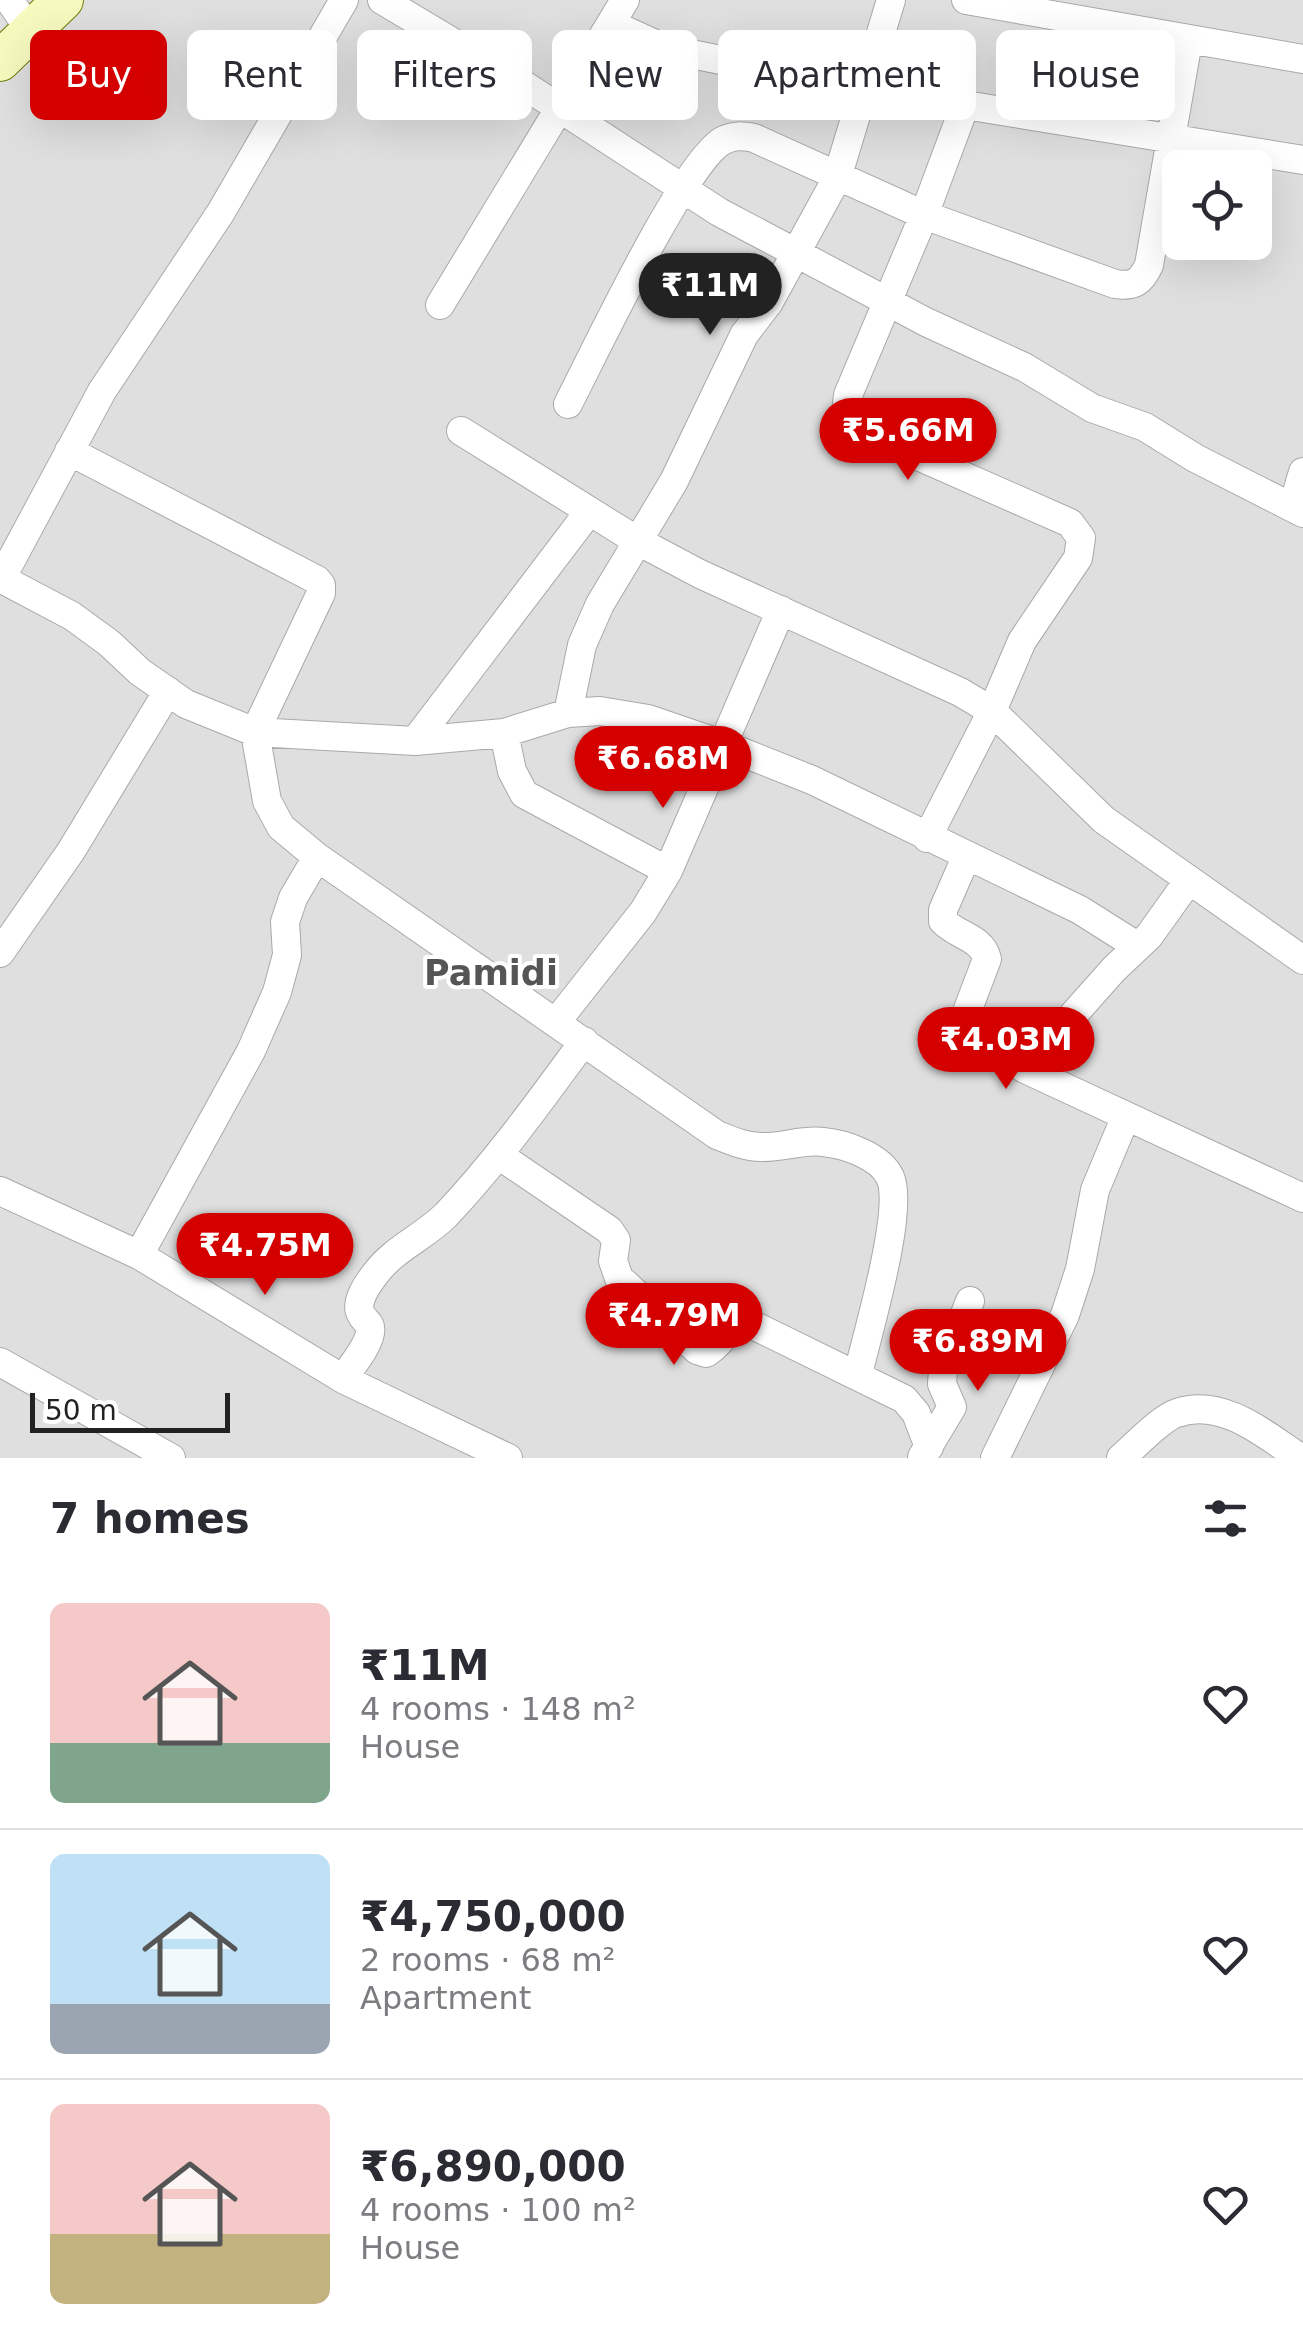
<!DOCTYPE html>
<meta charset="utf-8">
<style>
:root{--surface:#fff;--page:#f7f7f7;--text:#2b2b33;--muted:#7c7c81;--line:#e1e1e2;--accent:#d40000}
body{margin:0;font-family:"DejaVu Sans",sans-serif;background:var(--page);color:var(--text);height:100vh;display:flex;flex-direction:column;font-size:38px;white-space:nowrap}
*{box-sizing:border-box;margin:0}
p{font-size:32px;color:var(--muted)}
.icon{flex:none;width:55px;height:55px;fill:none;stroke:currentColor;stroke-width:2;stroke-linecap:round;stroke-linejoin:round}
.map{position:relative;height:1458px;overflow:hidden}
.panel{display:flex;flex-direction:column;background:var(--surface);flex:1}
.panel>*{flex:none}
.guide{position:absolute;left:30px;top:30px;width:1245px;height:90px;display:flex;gap:20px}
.tools{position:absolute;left:1162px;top:150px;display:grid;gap:20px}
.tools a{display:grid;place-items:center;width:110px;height:110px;border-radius:15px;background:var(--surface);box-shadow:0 10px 40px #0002;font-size:50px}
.scale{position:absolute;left:30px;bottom:25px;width:200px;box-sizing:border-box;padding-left:10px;border:5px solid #222;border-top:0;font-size:28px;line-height:35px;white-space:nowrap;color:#222;-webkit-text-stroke:8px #fff;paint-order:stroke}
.price{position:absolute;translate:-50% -85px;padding:0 22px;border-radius:35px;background:var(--accent);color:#fff;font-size:32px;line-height:65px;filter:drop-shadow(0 2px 5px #0008)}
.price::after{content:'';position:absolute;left:50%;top:60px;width:30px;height:22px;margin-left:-15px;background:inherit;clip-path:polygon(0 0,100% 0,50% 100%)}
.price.on{background:#222;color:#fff}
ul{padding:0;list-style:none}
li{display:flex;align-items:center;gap:30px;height:250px;padding:0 50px}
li+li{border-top:2px solid var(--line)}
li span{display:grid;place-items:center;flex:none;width:280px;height:200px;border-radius:15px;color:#555}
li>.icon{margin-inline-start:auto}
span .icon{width:120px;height:120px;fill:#fffc;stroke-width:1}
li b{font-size:42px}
h2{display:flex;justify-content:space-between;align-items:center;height:120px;padding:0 50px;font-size:42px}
.pill{padding:0 35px;border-radius:15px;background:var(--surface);box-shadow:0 10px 40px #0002;font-size:35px;line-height:90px}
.pill.on{background:var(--accent);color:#fff}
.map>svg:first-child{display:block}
.residential{fill:#e0dfdf;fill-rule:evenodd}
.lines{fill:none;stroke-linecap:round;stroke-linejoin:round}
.street-casing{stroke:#a9a9a9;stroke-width:30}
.secondary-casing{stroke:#707d05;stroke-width:42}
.street{stroke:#fff;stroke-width:28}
.secondary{stroke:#f7fabf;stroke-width:40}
.labels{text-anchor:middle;stroke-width:8;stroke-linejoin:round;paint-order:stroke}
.district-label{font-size:35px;font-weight:bold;fill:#555;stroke:#fff}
</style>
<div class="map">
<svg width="1303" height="1458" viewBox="0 0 1303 1458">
<rect width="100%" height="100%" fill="#f2efe9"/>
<path class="residential" d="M0,0h1303v1458h-1303zM1180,168h75v74h-75z"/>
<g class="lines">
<g class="street-casing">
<path id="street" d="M9,0l21,30
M382,0l142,85 195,127 207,110 98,45 68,41 53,19 50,31 108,55
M966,0l337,59
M611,24l55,25 65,13 234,43 338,55
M440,305l185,-305
M568,404c25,-48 118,-246 156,-264 10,-5 19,-4 30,-2l170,77 191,69c19,3 26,-2 34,-19l39,-224
M461,431l175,109 64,34 260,118 32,19 112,109 199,140
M69,451l248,129 4,5v8l-66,139 12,69 14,26 36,30 400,278c15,6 29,12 44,12 21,1 42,-8 62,-5 22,2 57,14 67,35 15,32 -23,158 -32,197
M1293,506l10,-34
M0,578l72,38 37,27 31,29 46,32 69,28 160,9 89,-8 64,-20 32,-2 48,8 76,26 88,35 268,130 57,36
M1,579l101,-188 119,-179 123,-212
M568,713l14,-68 18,-41 74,-123 70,-146 25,-33 68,-124 54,-178
M504,733l8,38 12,23 144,77
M415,741l173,-228
M927,838l65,-127 30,-70 56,-83 3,-20 -11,-15 -213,-94 -11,-16 2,-18 76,-180 41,-110
M967,855l-24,55v11c14,15 39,16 44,38l-24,63 2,12 60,35 278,129
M0,953l71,-102 97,-160
M557,1021l86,-109 25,-41 113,-261
M1025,1069l89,-100 35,-33 40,-56
M500,1156l109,74 7,10 -3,21 6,17 78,72 9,3c20,-12 21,-33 47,-28l151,74 12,14 13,34
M0,1191l139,64 204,124 165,79
M139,1255l112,-204 26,-59 10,-37 -2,-33 8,-24 24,-41
M0,1362l171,96
M343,1379c8,-13 24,-30 27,-46 2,-11 -5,-10 -9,-19 -7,-12 8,-32 15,-41 19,-25 48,-36 70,-58 51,-54 94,-114 138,-174
M922,1457l30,-50 -10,-23 1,-14 27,-69
M995,1458l70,-143 15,-46 15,-79 31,-74
M1121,1458c14,-12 40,-40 56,-45 45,-16 89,22 123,45"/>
</g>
<g class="secondary-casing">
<path id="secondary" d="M0,61l63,-61"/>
</g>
<use href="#street" class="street"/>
<use href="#secondary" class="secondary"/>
</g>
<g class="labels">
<g class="district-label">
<text x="491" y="985">Pamidi</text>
</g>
</g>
</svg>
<div class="tools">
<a><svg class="icon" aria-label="locate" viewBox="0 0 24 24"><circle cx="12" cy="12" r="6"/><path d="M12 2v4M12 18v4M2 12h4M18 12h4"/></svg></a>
</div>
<div class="scale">50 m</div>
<b class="price on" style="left:710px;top:338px">₹11M</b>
<b class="price" style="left:908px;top:483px">₹5.66M</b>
<b class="price" style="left:663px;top:811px">₹6.68M</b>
<b class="price" style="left:1006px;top:1092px">₹4.03M</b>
<b class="price" style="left:265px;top:1298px">₹4.75M</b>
<b class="price" style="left:674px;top:1368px">₹4.79M</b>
<b class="price" style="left:978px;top:1394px">₹6.89M</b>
<div class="guide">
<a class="pill on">Buy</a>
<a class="pill">Rent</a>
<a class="pill">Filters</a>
<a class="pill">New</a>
<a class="pill">Apartment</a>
<a class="pill">House</a>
</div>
</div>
<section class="panel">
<h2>7 homes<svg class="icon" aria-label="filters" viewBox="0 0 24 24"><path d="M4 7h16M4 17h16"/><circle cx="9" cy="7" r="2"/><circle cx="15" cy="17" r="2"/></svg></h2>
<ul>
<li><span style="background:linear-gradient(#f6c9c9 70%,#7fa58c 0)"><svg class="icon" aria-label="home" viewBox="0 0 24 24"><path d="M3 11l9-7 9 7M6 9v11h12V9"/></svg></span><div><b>₹11M</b><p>4 rooms · 148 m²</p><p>House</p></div><svg class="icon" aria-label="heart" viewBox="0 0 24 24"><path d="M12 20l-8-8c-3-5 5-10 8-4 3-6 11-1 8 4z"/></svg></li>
<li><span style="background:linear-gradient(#bfe0f5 75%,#9aa5b1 0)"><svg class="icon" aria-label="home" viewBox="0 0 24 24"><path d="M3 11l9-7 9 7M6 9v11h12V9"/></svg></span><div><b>₹4,750,000</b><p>2 rooms · 68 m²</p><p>Apartment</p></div><svg class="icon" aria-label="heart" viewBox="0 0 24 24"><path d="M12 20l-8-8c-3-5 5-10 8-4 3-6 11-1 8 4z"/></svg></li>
<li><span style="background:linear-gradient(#f6c9c9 65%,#c2b280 0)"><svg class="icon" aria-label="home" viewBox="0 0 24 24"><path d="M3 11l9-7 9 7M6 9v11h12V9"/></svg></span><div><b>₹6,890,000</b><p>4 rooms · 100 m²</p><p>House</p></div><svg class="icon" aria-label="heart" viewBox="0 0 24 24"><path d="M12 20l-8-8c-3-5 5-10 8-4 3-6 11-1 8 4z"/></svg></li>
</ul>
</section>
